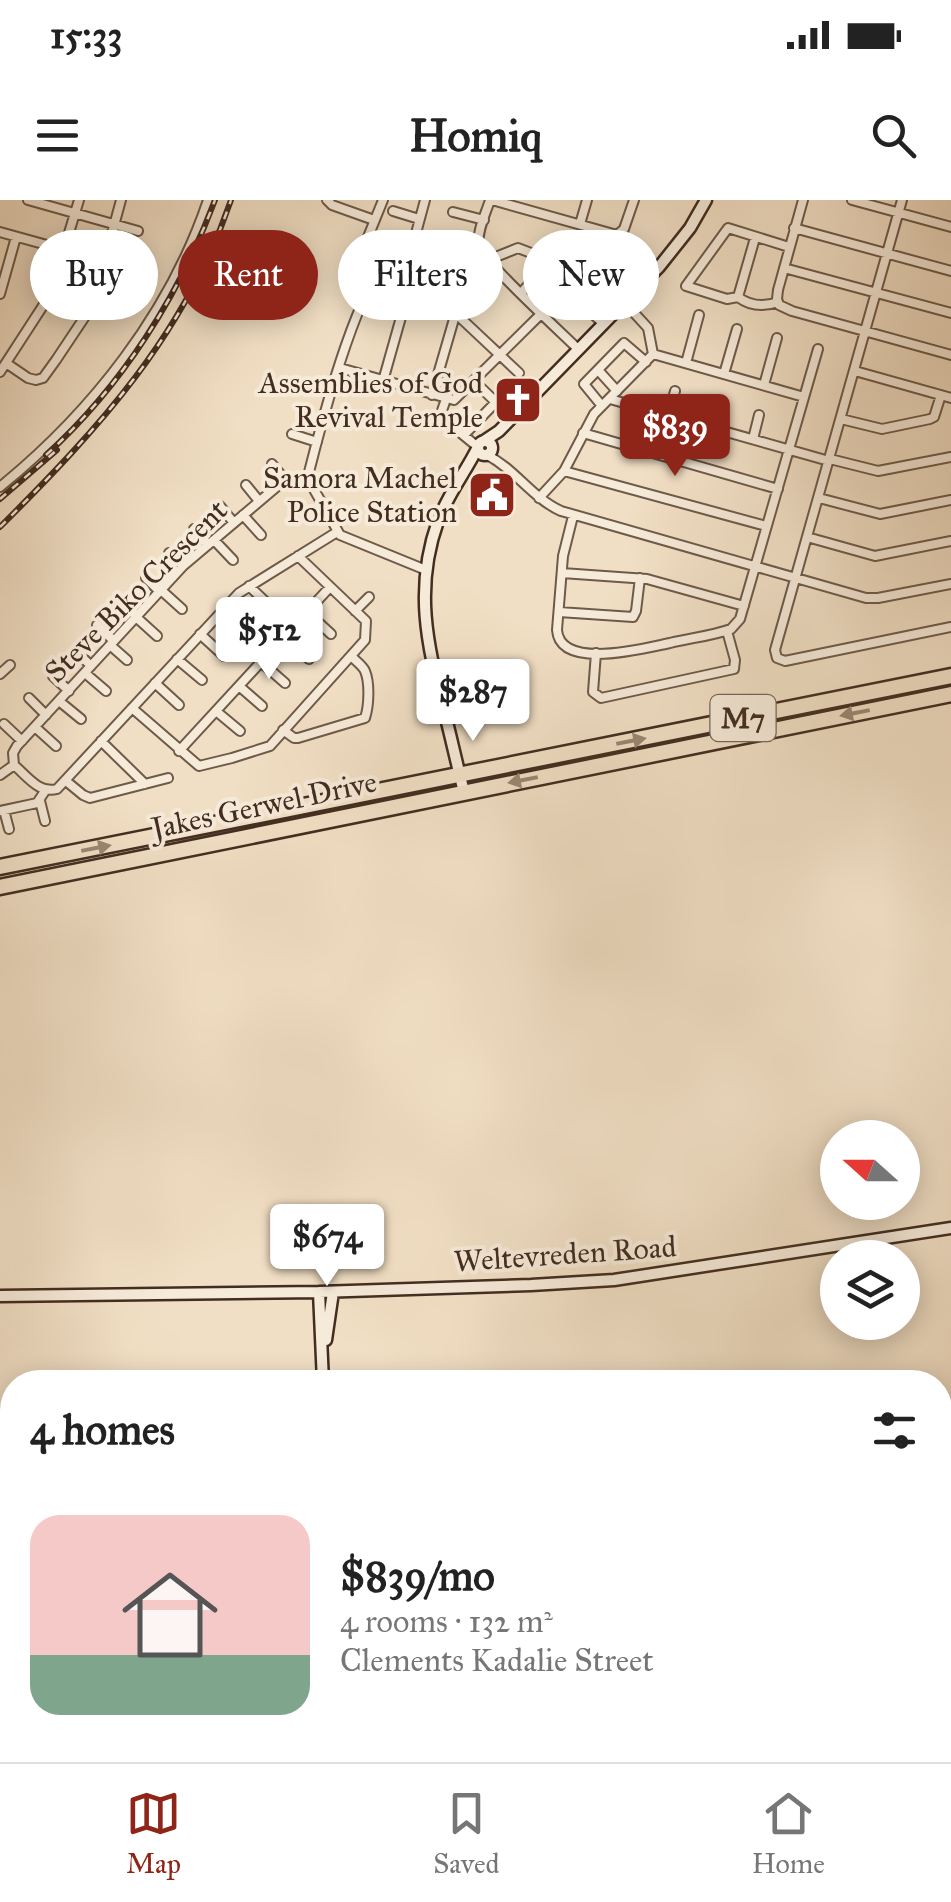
<!DOCTYPE html>
<meta charset="utf-8">
<style>
:root{--surface:#fff;--page:#f2f2f2;--text:#222;--muted:#767676;--line:#e0e0e0;--accent:#8f2418}
body{margin:0;font-family:"IM FELL Great Primer",serif;background:var(--page);color:var(--text);height:100vh;display:flex;flex-direction:column;font-size:38px;white-space:nowrap}
*{box-sizing:border-box;margin:0}
p{font-size:32px;color:var(--muted)}
.icon{flex:none;width:55px;height:55px;fill:none;stroke:currentColor;stroke-width:2;stroke-linecap:round;stroke-linejoin:round}
.map{position:relative;flex:1;overflow:hidden}
.sheet{position:absolute;left:0px;top:1170px;width:952px;height:392px;display:flex;flex-direction:column;background:var(--surface);border-radius:40px 40px 0 0;box-shadow:0 5px 25px #0003}
.sheet>*{flex:none}
.banner{position:absolute;left:30px;top:30px;width:892px;height:90px;display:flex;gap:20px}
.needle{width:65px;rotate:291deg}
.tools{position:absolute;left:820px;top:920px;display:grid;gap:20px}
.tools a{display:grid;place-items:center;width:100px;height:100px;border-radius:50%;background:var(--surface);box-shadow:0 5px 25px #0003;font-size:50px}
.price{position:absolute;translate:-50% -85px;padding:0 22px;border-radius:10px;background:#fff;color:#222;font-size:32px;line-height:65px;filter:drop-shadow(0 2px 5px #0008)}
.price::after{content:'';position:absolute;left:50%;top:60px;width:30px;height:22px;margin-left:-15px;background:inherit;clip-path:polygon(0 0,100% 0,50% 100%)}
.price.current{background:var(--accent);color:#fff}
ul{padding:0;list-style:none}
li{display:flex;align-items:center;gap:30px;height:250px;padding:0 30px}
li span{display:grid;place-items:center;flex:none;width:280px;height:200px;border-radius:30px;color:#555}
li>.icon{margin-inline-start:auto}
span .icon{width:120px;height:120px;fill:#fffc;stroke-width:1}
li b{font-size:42px}
h2{display:flex;justify-content:space-between;align-items:center;height:120px;padding:0 30px;font-size:42px}
.chip{padding:0 35px;border-radius:45px;background:var(--surface);box-shadow:0 5px 25px #0003;font-size:35px;line-height:90px}
.chip.current{background:var(--accent);color:#fff}
.status{display:flex;justify-content:space-between;align-items:center;height:70px;padding:0 50px;background:var(--surface);direction:ltr}
.status svg{height:28px;fill:currentColor}
header{display:flex;justify-content:space-between;align-items:center;height:130px;padding:0 30px;background:var(--surface);font-size:45px;font-weight:700}
.tab-bar{display:flex;justify-content:space-around;align-items:center;height:140px;border-top:2px solid var(--line);background:var(--surface);font-size:28px;color:var(--muted)}
.tab-bar a{display:grid;justify-items:center;gap:5px}
.tab-bar .current{color:var(--accent)}
.map>svg:first-child{display:block}
.grass{fill:url(#grass-dots);stroke:#7e785a;stroke-width:2.5}
.lines{fill:none;stroke-linecap:round;stroke-linejoin:round}
.street-casing{stroke:#6e5a49;stroke-width:12}
.secondary-casing{stroke:#422d20;stroke-width:15}
.highway-casing{stroke:#422d20;stroke-width:19}
.street{stroke:#f6ead9;stroke-width:8}
.secondary{stroke:#f6ead9;stroke-width:10}
.highway{stroke:#f1dfc5;stroke-width:14}
.rail-casing{stroke:#422d20;stroke-width:6}
.rail{stroke:#f6ead9;stroke-width:2.5;stroke-dasharray:8;stroke-linecap:butt}
.oneway{fill:#9a8672}
.labels{text-anchor:middle;stroke-width:8;stroke-linejoin:round;paint-order:stroke}
.shield{fill:#f6ead9;stroke:#786658;stroke-width:2.5}
.shield-label{font-size:28px;font-weight:bold;fill:#422d20}
.poi-label{font-size:30px;fill:#422d20;stroke:#f6ead9;text-anchor:end}
.street-label{font-size:30px;fill:#422d20;stroke:#f6ead9}
</style>
<div class="status"><b>15:33</b><svg viewBox="0 0 49 12"><path d="M0 12V9h3v3zM5 12V6h3v6zM10 12V3h3v9zM15 12V0h3v12zM26 1h20v11H26zM47 4h2v5h-2z"/></svg></div>
<header><svg class="icon" aria-label="menu" viewBox="0 0 24 24"><path d="M4 6h16M4 12h16M4 18h16"/></svg>Homiq<svg class="icon" aria-label="search" viewBox="0 0 24 24"><circle cx="10" cy="10" r="6"/><path d="M15 15l6 6"/></svg></header>
<div class="map">
<svg width="951" height="1562" viewBox="0 0 951 1562">
<defs>
<pattern id="grass-dots" width="8" height="8" patternUnits="userSpaceOnUse" patternTransform="scale(2.5)"><rect width="8" height="8" fill="#b9c295"/><path d="M2 2h.1M6 6h.1" fill="none" stroke="#989e79" stroke-width="1.8" stroke-linecap="round"/></pattern>
</defs>
<rect width="100%" height="100%" fill="#f1dfc5"/>
<filter id="stains"><feTurbulence type="fractalNoise" baseFrequency=".002" numOctaves="4"/><feColorMatrix values="0 0 0 0 .2 0 0 0 0 .09 0 0 0 0 .02 0 0 0 .5 -.17"/></filter>
<radialGradient id="worn" r=".72"><stop offset=".6" stop-color="#630" stop-opacity="0"/><stop offset="1" stop-color="#630" stop-opacity=".3"/></radialGradient>
<path class="grass" d="M444,1550h150l-3,12h-138z"/>
<g class="lines">
<g class="street-casing">
<path id="street" d="M28,0l110,31
M327,0l5,5 42,15
M490,0c-4,13 -14,33 -11,46 4,15 84,88 100,104
M492,0l125,35 7,-6 10,-29
M803,0l-25,90 -1,9 2,6 13,6 159,44
M852,0l99,27
M902,0l-127,450 2,8 8,3 166,-34
M393,11l26,8
M453,12l31,8
M580,24l7,-24
M794,28l157,43
M0,32l65,18
M412,48l13,-48
M488,60l30,-12 34,13
M784,68l167,45
M543,69l39,38h3l29,-31
M374,81l-14,-9 -3,-8 26,-64
M521,93l22,-24 13,-10 58,17 21,16
M0,94l16,-57
M738,97l17,-59
M778,102c-14,5 -28,4 -40,-5l-11,2 -41,-13 42,-58 61,19
M625,103l23,25 5,26
M585,107l19,17
M653,154l151,43
M6,163l22,15 8,2 7,-2 13,-18 36,-54 29,-106
M686,163l13,-48
M340,168l114,32 88,-87
M598,170l19,21
M855,171l96,27
M0,172l50,-77 29,-95
M724,174l13,-45
M383,181l22,-78 8,-6 38,12 68,64
M475,182l30,29
M764,185l13,-47
M432,195l24,-83
M610,199l219,62
M602,206l-18,-22 40,-41 22,19
M440,216l33,27
M668,216l7,-25
M841,219l41,10 48,-10 4,-2 7,-22
M437,225l9,-26
M711,227l5,-23
M583,233l195,56
M292,234l25,8
M464,235l32,-33
M753,239l6,-24
M487,255c28,14 45,43 74,56l305,87h12l73,-14
M830,259l48,12 73,-14
M272,264l14,17
M564,271l202,55
M308,276l-28,8 -97,82 -166,180 -4,7 1,12c13,11 25,29 43,24l182,-196 98,-61
M246,285l13,16
M0,287c92,-75 170,-174 208,-287
M539,298l25,-27 30,-57 59,-60
M819,298l61,16 71,-14
M220,306l14,17
M243,315l18,20
M573,316l-10,40 -6,74c3,41 88,18 113,13 20,-5 42,-7 61,-14l9,-10 78,-270
M194,329l14,16
M807,337l68,19 76,-15
M214,340l19,20
M169,353l14,13
M426,370l-86,-35 -28,-49 -3,-14c11,-43 52,-207 91,-222l79,-7
M562,373l85,6 97,27
M146,378l13,13
M249,386l22,21
M161,390l21,19
M123,403l14,13
M223,409l26,23
M355,411l14,-14
M307,412l24,22
M559,412l74,5 3,-6 4,-33
M136,417l21,19
M97,425l17,16
M200,434l24,22
M284,437l25,22
M110,445l17,15
M77,452l14,14
M596,453l-3,39 8,6 133,-29 1,-9 -8,-29
M177,459l25,21
M261,462l24,21
M85,473l21,18
M0,474l10,-9
M53,476l16,15
M155,483l24,22
M239,486l23,20
M29,498l17,17
M59,501l22,18
M132,508l67,58 33,-8 38,-12 95,-106 1,-19 -68,-65
M216,511l24,20
M4,524l18,17
M35,527l21,19
M283,530l11,8h4l67,-20c4,-12 5,-35 0,-47 -2,-5 -10,-11 -13,-14
M101,541l44,43
M179,551l151,-164
M0,575l14,-10
M66,581l17,14 7,3 78,-20
M40,601l5,20
M4,610l5,19
M0,611l37,-8 8,-12
M0,1535l12,1"/>
</g>
<g class="secondary-casing">
<path id="secondary" d="M478 248a7 7 0 1 1 14 0a7 7 0 1 1-14 0Z
M484,241l15,-10 160,-164 31,-39 16,-28
M464,592c-7,-27 -13,-55 -20,-82 -17,-66 -30,-122 -6,-189 10,-27 27,-48 40,-74
M319,1092l4,90
M0,1096l319,-4 212,-7 83,-5 337,-52
M326,1140l7,-48
M433,1550l8,12"/>
</g>
<g class="highway-casing">
<path id="highway" d="M0,667l951,-191
M0,687l951,-193"/>
</g>
<use href="#street" class="street"/>
<use href="#secondary" class="secondary"/>
<use href="#highway" class="highway"/>
<g class="rail-casing">
<path id="rail" d="M46,255c76,-69 133,-159 169,-255
M0,299l57,-49
M0,327c99,-99 185,-192 231,-327"/>
</g>
<use href="#rail" class="rail"/>
</g>
<defs><path id="oneway-solid" d="M-6-.8H1V-3.2L6.5 0L1 3.2V.8H-6Z" transform="scale(2.5)"/></defs>
<g class="oneway">
<use href="#oneway-solid" transform="translate(855 513) rotate(169)"/>
<use href="#oneway-solid" transform="translate(631 541) rotate(-11)"/>
<use href="#oneway-solid" transform="translate(523 580) rotate(169)"/>
<use href="#oneway-solid" transform="translate(96 648) rotate(-11)"/>
</g>
<defs>
<g id="church-square" transform="scale(2.5)"><rect x="-9" y="-9" width="18" height="18" rx="4" fill="#8f2418" stroke="#f6ead9"/><path d="M-1.2-6h2.4v3.5h3.3v2.4h-3.3V6h-2.4V-.1h-3.3v-2.4h3.3Z" fill="#fff"/></g>
<g id="civic-square" transform="scale(2.5)"><rect x="-9" y="-9" width="18" height="18" rx="4" fill="#8f2418" stroke="#f6ead9"/><path d="M-.6-6.5H3V-4.5H.6V-3L4-1V1h2V6H-6V1h2V-1L-.6-3ZM-1.2 2.5V6h2.4V2.5Z" fill="#fff"/></g>
</defs>
<g fill-rule="evenodd">
<use href="#church-square" x="518" y="200"/>
<use href="#civic-square" x="492" y="295"/>
</g>
<g class="labels">
<rect class="shield" x="710.5" y="495" width="65" height="46" rx="8"/>
<g class="shield-label">
<text x="743" y="528">M7</text>
</g>
<g class="poi-label">
<text x="483" y="193">Assemblies of God<tspan x="483" dy="34">Revival Temple</tspan></text>
<text x="457" y="288">Samora Machel<tspan x="457" dy="34">Police Station</tspan></text>
</g>
<g class="street-label">
<text transform="translate(136 391) rotate(-45)" y="10">Steve Biko Crescent</text>
<text transform="translate(264 605) rotate(-12)" y="10">Jakes Gerwel Drive</text>
<text transform="translate(565 1054) rotate(-4)" y="10">Weltevreden Road</text>
</g>
</g>
<rect width="100%" height="100%" filter="url(#stains)"/>
<rect width="100%" height="100%" fill="url(#worn)"/>
</svg>
<div class="tools">
<a><svg class="needle" viewBox="-14 -14 28 28"><path d="M0-13l5 13h-10z" fill="#e53935"/><path d="M0 13l5-13h-10z" fill="#767676"/></svg></a>
<a><svg class="icon" aria-label="layers" viewBox="0 0 24 24"><path d="M12 4l9 5-9 5-9-5zM3 14l9 5 9-5"/></svg></a>
</div>
<b class="price current" style="left:675px;top:279px">$839</b>
<b class="price" style="left:269px;top:482px">$512</b>
<b class="price" style="left:473px;top:544px">$287</b>
<b class="price" style="left:327px;top:1089px">$674</b>
<div class="banner">
<a class="chip">Buy</a>
<a class="chip current">Rent</a>
<a class="chip">Filters</a>
<a class="chip">New</a>
</div>
<section class="sheet">
<h2>4 homes<svg class="icon" aria-label="filters" viewBox="0 0 24 24"><path d="M4 7h16M4 17h16"/><circle cx="9" cy="7" r="2"/><circle cx="15" cy="17" r="2"/></svg></h2>
<ul>
<li><span style="background:linear-gradient(#f6c9c9 70%,#7fa58c 0)"><svg class="icon" aria-label="home" viewBox="0 0 24 24"><path d="M3 11l9-7 9 7M6 9v11h12V9"/></svg></span><div><b>$839/mo</b><p>4 rooms · 132 m²</p><p>Clements Kadalie Street</p></div></li>
</ul>
</section>
</div>
<nav class="tab-bar">
<a class="current"><svg class="icon" aria-label="map" viewBox="0 0 24 24"><path d="M3 6l6-2 6 2 6-2v14l-6 2-6-2-6 2zM9 4v14M15 6v14"/></svg>Map</a>
<a><svg class="icon" aria-label="saved" viewBox="0 0 24 24"><path d="M7 4h10v16l-5-4-5 4z"/></svg>Saved</a>
<a><svg class="icon" aria-label="home" viewBox="0 0 24 24"><path d="M3 11l9-7 9 7M6 9v11h12V9"/></svg>Home</a>
</nav>
